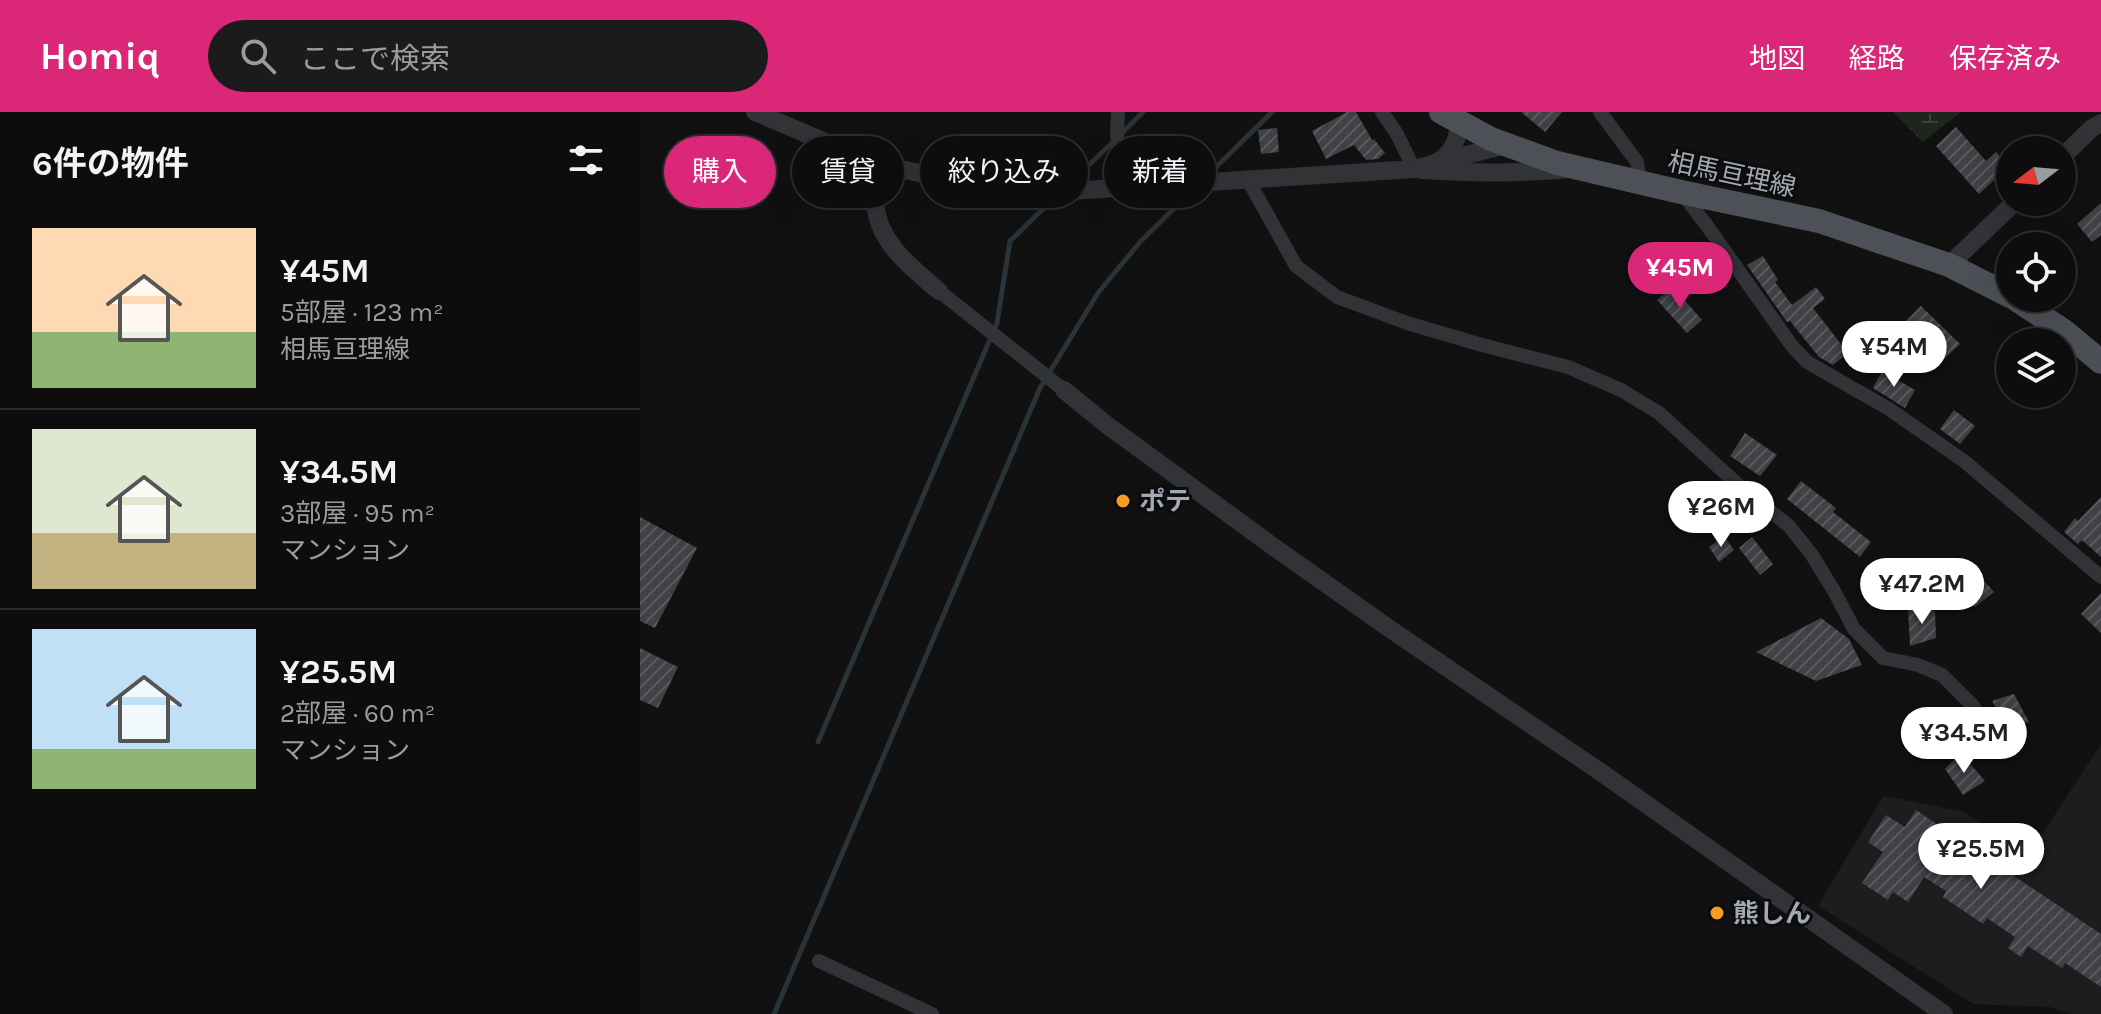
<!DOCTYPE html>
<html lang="ja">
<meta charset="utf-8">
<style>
:root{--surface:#0d0d0e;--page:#1b1b1c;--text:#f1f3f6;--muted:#9a9c9e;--line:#2d2d2e;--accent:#db2777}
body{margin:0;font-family:Karla,"Noto Sans JP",sans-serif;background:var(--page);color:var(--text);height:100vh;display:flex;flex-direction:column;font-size:30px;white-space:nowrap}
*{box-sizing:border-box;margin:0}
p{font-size:26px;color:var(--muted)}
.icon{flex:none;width:44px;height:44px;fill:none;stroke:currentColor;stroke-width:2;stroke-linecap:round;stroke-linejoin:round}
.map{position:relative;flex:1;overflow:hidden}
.side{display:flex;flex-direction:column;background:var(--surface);width:640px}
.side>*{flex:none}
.top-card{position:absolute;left:24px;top:24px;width:760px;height:72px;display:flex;gap:16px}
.needle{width:52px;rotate:254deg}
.fabs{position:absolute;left:1356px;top:24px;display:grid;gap:16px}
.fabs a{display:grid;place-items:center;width:80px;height:80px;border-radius:50%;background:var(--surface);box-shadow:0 8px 32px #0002,0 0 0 2px var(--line);font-size:40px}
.price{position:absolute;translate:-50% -68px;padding:0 18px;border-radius:28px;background:#fff;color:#222;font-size:26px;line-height:52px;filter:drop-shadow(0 2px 4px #0008)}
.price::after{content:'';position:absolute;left:50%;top:48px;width:24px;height:18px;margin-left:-12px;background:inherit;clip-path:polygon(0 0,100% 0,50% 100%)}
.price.on{background:var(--accent);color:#fff}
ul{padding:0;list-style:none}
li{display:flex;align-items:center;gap:24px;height:200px;padding:0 32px}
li+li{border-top:2px solid var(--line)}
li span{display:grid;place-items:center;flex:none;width:224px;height:160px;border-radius:0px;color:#555}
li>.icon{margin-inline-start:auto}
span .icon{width:96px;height:96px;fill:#fffc;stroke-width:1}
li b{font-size:34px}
h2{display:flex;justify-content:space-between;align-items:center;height:96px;padding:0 32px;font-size:34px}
.tag{padding:0 28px;border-radius:36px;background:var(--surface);box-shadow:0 8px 32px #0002,0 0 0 2px var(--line);font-size:28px;line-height:72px}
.tag.on{background:var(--accent);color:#fff}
header{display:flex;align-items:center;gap:48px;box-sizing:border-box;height:112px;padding:0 40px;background:var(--accent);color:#fff}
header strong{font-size:38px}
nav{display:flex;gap:44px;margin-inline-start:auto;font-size:28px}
.search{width:560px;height:72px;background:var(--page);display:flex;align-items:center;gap:20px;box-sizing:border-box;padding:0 28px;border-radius:44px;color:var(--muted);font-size:30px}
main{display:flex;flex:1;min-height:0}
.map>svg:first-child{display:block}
.built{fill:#1d1d1f}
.wetland{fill:url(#wetland-marsh)}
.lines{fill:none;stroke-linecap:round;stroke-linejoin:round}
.stream{stroke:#293338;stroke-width:5}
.building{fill:url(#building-hatch)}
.minor{stroke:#313337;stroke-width:14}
.tertiary{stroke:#313337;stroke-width:18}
.primary{stroke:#4d5056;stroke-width:24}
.poi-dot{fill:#f79b24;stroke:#0c0c0d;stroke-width:3}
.labels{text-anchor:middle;stroke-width:6;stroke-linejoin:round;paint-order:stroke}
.street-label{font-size:26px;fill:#a1a9b3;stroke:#0c0c0d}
.poi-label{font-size:26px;font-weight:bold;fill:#a1a9b3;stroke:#0c0c0d;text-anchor:start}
</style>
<header>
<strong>Homiq</strong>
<div class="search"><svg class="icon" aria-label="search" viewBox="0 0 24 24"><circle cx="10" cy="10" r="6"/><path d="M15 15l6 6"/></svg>ここで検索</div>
<nav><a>地図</a><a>経路</a><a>保存済み</a></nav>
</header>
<main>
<section class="side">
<h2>6件の物件<svg class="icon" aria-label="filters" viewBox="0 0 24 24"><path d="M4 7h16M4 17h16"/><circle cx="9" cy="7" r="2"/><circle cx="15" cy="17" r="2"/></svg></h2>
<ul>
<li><span style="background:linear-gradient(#ffd9b3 65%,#8fb573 0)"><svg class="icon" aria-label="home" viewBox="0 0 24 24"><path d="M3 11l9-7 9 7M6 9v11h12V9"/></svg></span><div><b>¥45M</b><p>5部屋 · 123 m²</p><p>相馬亘理線</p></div></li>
<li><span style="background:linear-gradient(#dfe7d0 65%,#c2b280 0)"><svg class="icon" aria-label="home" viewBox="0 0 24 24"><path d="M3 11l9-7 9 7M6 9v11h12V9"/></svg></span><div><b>¥34.5M</b><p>3部屋 · 95 m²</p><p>マンション</p></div></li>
<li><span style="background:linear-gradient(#bfe0f5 75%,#8fb573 0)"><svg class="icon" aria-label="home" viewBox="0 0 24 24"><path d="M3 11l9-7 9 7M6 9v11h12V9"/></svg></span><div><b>¥25.5M</b><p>2部屋 · 60 m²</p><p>マンション</p></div></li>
</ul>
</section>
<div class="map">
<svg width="1461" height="902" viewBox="0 0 1461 902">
<defs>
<pattern id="wetland-marsh" width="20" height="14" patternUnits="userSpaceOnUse" patternTransform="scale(2)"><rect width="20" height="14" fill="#1d251d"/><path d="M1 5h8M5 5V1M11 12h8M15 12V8" fill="none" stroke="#3b423b"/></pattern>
<pattern id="building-hatch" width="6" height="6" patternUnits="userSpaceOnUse" patternTransform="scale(2)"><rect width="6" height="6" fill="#3f4145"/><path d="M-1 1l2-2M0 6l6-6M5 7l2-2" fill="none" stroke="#585a5d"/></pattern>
</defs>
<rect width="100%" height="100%" fill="#111112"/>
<path class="built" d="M1461,632v270h-29l-22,-7 -77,-3 -155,-98 65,-110 81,16 65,42z"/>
<path class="wetland" d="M1253,0h68l-38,30z"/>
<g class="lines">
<path class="stream" d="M481,22l22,-22
M565,66l67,-66
M426,75l48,-46
M178,630l179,-419 13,-82 46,-45
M134,902l266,-626 58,-95 42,-51 55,-54"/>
</g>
<path class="building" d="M707,0h9l16,28 2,-1 11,14 -7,6 -12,1 -12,-15 -28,14 -14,-28z
M881,0h41l-17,20z
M1316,15l30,34 10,-9 13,14 -30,28 -43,-48z
M637,16l2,24 -18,2 -3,-24z
M1461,91v32l-9,7 -15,-18z
M1123,144l15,24 -3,2 17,23 24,-18 9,12 -12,9 35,45 -15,12 -14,-8 -29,-36 -3,1 -40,-57z
M1033,175l29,33 -15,13 -30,-33z
M1281,194l39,38 -20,19 -37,-39z
M1242,259l33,19 -10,18 -32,-20z
M1314,298l21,16 -15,18 -20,-15z
M1105,321l32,22 -17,21 -30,-20z
M1161,369l35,27 -3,4 38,30 -11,15 -73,-58z
M1461,385v60l-19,-17 -4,4 -14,-12 11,-14 3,3z
M0,405l57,31 -42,80 -15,-7z
M1084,424l10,14 -15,12 -10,-15z
M1112,425l21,27 -13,11 -21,-27z
M1332,455l22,25 -19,15 -24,-19z
M1461,481v40l-20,-19z
M1268,497l27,2 1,27 -26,8z
M1181,506l28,21 13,26 -46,16 -60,-29z
M0,536l38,19 -20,41 -18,-8z
M1374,582l15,28 -21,7 -16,-28z
M1321,641l24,28 -22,14 -18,-26z
M1276,698l64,43 8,-12 34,23 -8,12 87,58v53l-36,-24 -3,5 -34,-22 -7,11 -13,-9 7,-11 -28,-19 -4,6 -40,-27 3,-6 -22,-14 -16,25 -15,-10 -5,8 -26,-17 21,-31 -15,-10 18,-27 19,12z"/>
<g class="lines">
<path class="minor" d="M478,0l-1,19 4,58
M742,0l15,22 17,35
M960,0l37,50 3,20
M608,68l48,86 41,31 70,26 75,22 86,22 53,23 38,23 86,78 44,35 23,29 22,36 20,38 29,29 35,7 24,10 32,32
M1041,80l24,31 87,123 15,16 82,47 75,52 137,116
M299,179l125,99
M179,849l113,53"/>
<path class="tertiary" d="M115,0l122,52c-1,12 -2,26 -2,38 3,41 35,64 64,89
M1422,45l30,-29 9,-5
M801,49l66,-16
M237,52l111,24 66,4 360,-23c7,-2 18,-4 25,-8 14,-9 20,-24 20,-40
M782,58c49,3 98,4 146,-1
M1309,153l66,-63
M424,278l43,35 164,120 119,84 212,144 342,241"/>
<path class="primary" d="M801,0l50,27 66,24 124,29 138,29 130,44 61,31
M1374,186l50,33 37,31"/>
</g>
<g class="poi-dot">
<circle cx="483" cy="389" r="8"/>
<circle cx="1077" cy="801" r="8"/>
</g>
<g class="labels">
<g class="street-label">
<text transform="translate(1092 62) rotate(12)" y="9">相馬亘理線</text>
</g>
<g class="poi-label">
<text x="499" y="398">ポテ</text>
<text x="1093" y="810">熊しん</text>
</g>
</g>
</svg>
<div class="fabs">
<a><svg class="needle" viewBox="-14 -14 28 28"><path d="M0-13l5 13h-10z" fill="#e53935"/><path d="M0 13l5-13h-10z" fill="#9a9c9e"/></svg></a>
<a><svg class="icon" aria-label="locate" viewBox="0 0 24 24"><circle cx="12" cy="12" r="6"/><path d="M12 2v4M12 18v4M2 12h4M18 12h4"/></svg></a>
<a><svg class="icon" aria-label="layers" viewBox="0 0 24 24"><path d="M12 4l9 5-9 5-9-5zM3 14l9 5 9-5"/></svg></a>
</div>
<b class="price on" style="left:1040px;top:198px">¥45M</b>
<b class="price" style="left:1254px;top:277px">¥54M</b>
<b class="price" style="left:1081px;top:437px">¥26M</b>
<b class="price" style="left:1282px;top:514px">¥47.2M</b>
<b class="price" style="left:1324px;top:663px">¥34.5M</b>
<b class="price" style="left:1341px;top:779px">¥25.5M</b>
<div class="top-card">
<a class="tag on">購入</a>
<a class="tag">賃貸</a>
<a class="tag">絞り込み</a>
<a class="tag">新着</a>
</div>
</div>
</main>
